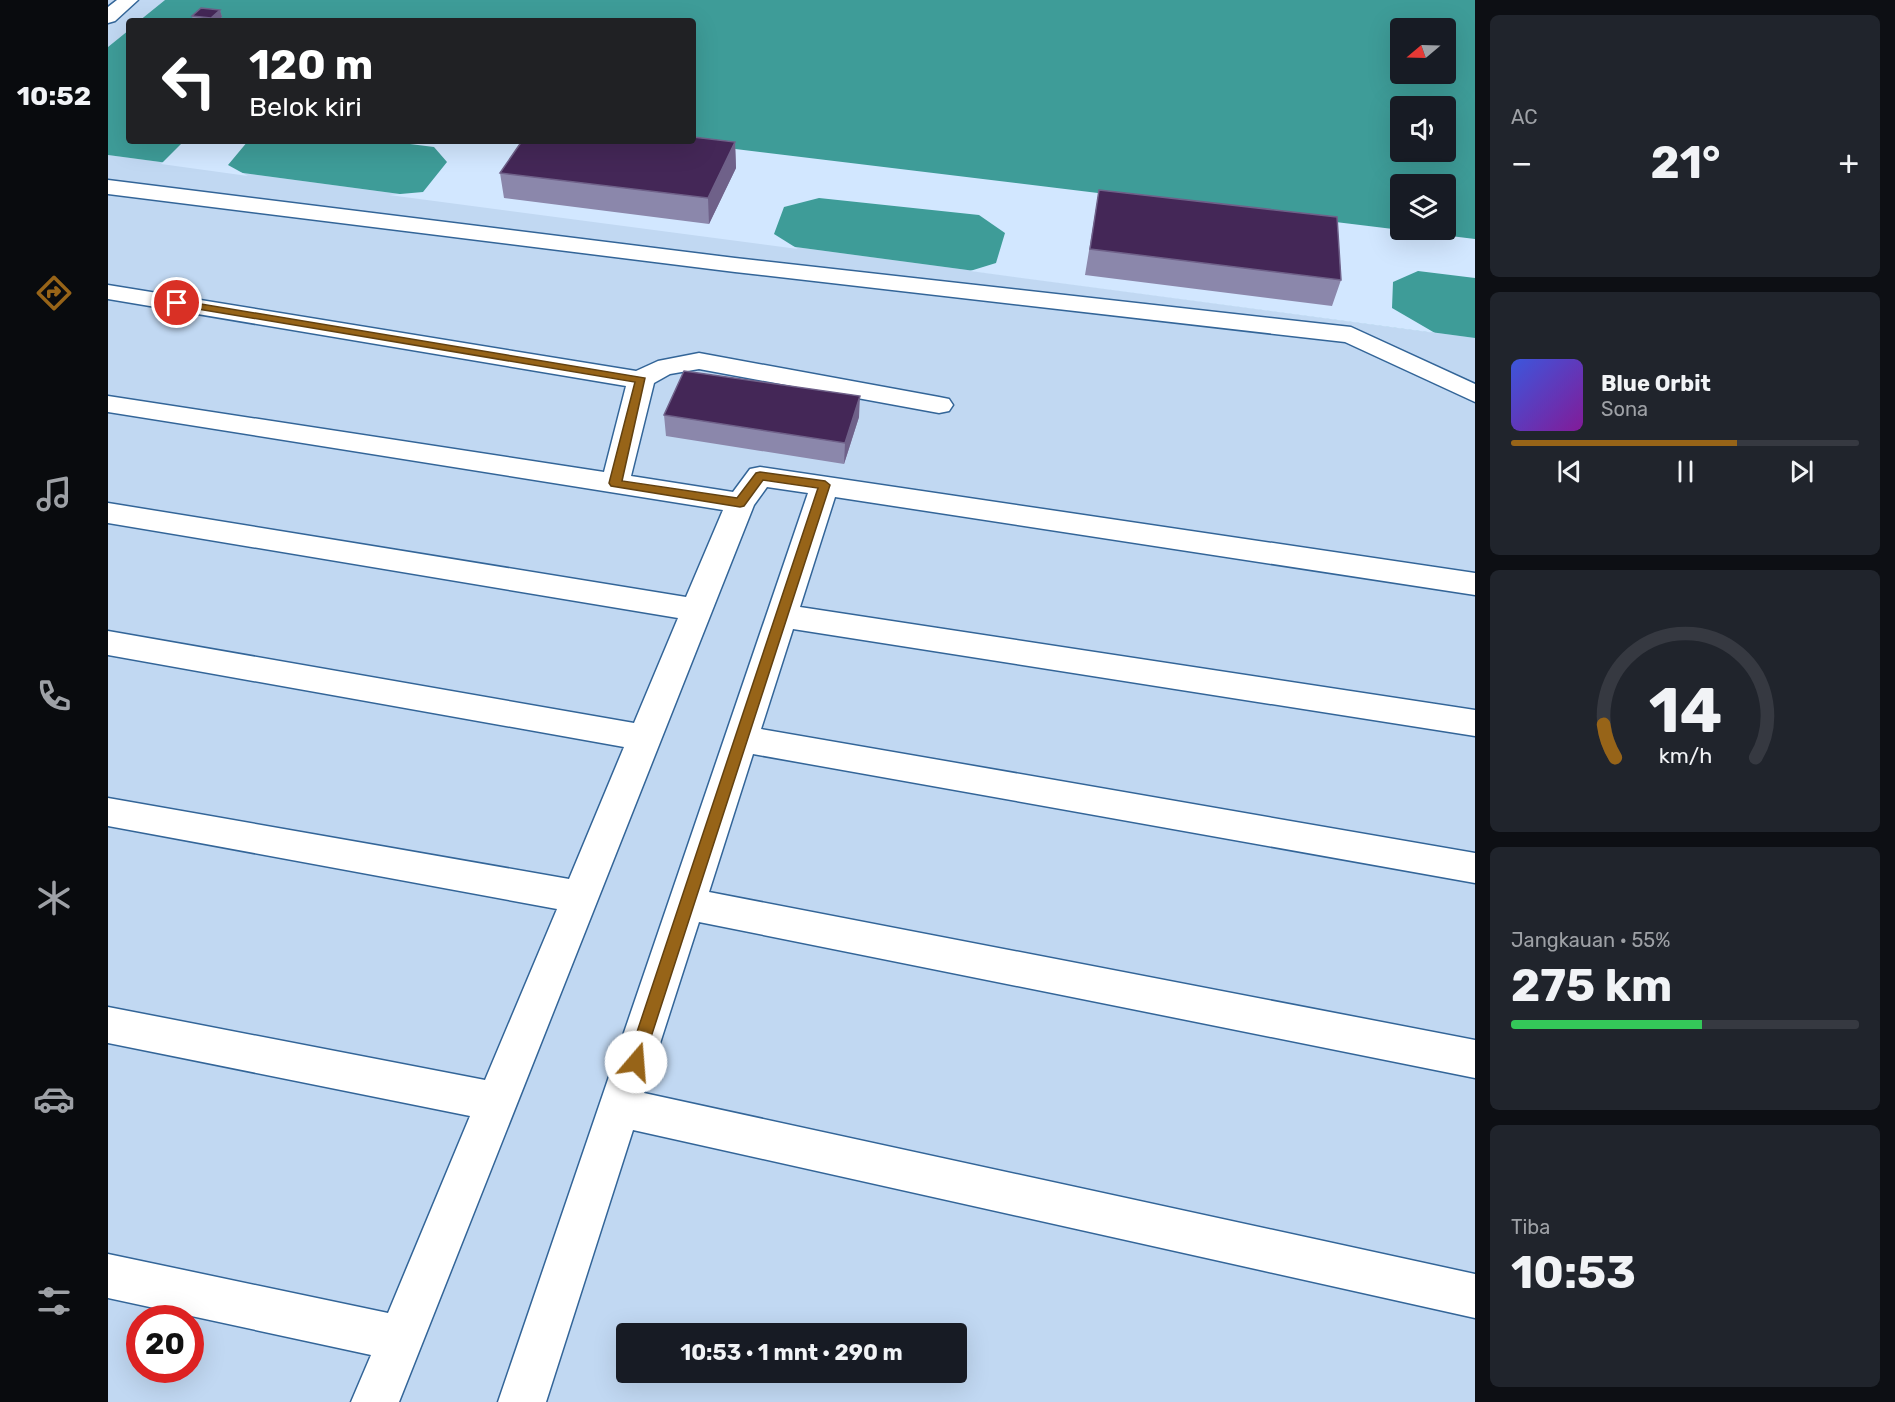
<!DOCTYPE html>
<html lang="id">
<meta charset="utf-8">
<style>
:root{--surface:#171b24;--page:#20242c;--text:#f1f3f6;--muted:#9ea1a6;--line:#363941;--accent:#976418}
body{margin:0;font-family:Rubik,sans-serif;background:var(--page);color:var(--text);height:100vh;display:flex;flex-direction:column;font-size:22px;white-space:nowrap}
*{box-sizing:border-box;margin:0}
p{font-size:20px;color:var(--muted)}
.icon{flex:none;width:33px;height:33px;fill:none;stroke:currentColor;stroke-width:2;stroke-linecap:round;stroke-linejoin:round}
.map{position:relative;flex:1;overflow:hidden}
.details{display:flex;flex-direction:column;gap:15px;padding:15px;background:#0d0f14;width:420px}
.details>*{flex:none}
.hud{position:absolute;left:18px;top:18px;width:570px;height:126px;border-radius:6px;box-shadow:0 6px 24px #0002;background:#202124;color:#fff;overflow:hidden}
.needle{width:39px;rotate:251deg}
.tools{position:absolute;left:1282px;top:18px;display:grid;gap:12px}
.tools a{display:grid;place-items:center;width:66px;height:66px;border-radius:6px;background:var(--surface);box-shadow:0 6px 24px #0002;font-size:30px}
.speed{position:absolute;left:18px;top:1305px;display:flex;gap:12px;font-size:30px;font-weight:700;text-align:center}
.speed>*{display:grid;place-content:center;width:78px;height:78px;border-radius:50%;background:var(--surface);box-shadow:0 6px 24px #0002;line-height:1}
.speed .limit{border:9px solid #d22;background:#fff;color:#111}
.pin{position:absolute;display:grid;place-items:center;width:51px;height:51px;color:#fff;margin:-26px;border:3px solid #fff;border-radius:50%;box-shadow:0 2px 6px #0007}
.me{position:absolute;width:66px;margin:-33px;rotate:18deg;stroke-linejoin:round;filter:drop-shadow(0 0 4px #0008)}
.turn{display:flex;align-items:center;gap:21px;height:126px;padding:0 24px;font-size:27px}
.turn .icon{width:78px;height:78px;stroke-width:2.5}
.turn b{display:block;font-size:42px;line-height:51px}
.big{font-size:45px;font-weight:700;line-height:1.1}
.details .card{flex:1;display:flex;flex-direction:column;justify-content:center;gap:9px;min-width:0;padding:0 21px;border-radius:9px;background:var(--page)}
.details .dial{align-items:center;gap:0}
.dial svg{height:156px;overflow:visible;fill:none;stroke:var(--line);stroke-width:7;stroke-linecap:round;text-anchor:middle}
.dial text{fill:var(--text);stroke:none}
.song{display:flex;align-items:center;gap:18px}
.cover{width:72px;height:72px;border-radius:9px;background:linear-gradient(135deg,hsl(230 70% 55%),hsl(290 70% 35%))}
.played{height:6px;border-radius:3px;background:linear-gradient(90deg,var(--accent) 65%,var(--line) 65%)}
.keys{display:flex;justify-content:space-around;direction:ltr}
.heat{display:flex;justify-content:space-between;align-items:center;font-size:33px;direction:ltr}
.charge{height:9px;border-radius:4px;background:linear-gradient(90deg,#34c759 55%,var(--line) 0)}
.trip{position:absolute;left:508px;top:1323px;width:351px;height:60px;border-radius:6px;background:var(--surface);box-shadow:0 6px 24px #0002;font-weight:700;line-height:60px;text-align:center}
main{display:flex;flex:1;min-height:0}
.tab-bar{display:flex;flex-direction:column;width:108px;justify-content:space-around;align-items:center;background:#090b0e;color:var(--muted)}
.tab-bar .icon{width:42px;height:42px}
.tab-bar .on{color:var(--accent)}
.tab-bar b{font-size:27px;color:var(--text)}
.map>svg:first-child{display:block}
.built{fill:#c1d8f2;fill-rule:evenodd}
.water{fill:#3e9c98;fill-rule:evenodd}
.pier{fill:#d2e7ff}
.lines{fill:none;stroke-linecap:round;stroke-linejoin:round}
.minor-casing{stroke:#336598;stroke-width:3}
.minor{fill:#fff;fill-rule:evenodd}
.wall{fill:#8b87ab}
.shaded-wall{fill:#6f6189}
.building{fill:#442757;stroke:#6f6189;stroke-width:1.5}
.route{fill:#976418;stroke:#624110;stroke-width:1.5}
</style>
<main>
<nav class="tab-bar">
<b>10:52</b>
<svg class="icon on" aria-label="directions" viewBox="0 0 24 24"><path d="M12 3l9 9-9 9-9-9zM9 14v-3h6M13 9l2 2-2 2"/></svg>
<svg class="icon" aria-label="music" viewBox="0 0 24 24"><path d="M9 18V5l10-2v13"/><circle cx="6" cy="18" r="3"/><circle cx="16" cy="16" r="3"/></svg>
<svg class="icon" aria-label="phone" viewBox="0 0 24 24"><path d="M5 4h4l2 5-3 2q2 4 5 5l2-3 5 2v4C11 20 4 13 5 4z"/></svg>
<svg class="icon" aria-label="climate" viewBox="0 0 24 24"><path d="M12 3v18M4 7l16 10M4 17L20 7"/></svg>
<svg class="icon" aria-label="car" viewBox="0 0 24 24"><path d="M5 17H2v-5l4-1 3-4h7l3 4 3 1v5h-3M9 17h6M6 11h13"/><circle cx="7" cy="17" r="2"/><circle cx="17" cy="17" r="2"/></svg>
<svg class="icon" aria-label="filters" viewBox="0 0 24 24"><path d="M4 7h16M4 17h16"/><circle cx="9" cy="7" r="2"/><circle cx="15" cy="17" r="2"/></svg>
</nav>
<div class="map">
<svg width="1367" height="1402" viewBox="0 0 1367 1402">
<rect width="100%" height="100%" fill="#d2e7ff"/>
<!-- built -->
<path class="built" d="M0,0h57l-26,21h-10v9l-21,17z
M0,155l1367,183v1064h-1367zM32,1318h50v52h-50zM519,1334h330v38h-330z"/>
<!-- water -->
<path class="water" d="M57,0h1310v338l-1367,-183v-108l21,-17v111h564v-120h-554zM1293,28h45v46h-45zM1293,106h45v46h-45zM1293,184h45v46h-45z"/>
<!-- pier -->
<path class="pier" d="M76,141h64l-20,24 20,11 -87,-12z
M278,141h284l805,98v39l-57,-7 -25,11 -1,26 43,25 -465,-62 26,-8 9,-30 -26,-18 -160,-17 -35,9 -10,27 24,15 -409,-54 34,-3 24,-30 -13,-15z"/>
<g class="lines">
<!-- minor casing -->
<g class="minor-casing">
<path id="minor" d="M9,0h21l-23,21 -7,2v-16z
M0,180l627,78 616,69 124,57v18l-130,-60 -610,-70 -627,-78z
M0,285l528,86 22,-10 41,-8 240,44 10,2 4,6 -4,6 -10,2 -240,-44 -29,5 -16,9 -23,93 102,16 17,-23 10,-2 715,106v22l-640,-98 -35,110 675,103v26l-682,-107 -32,100 714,124v30l-722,-129 -44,138 766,148v38l-776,-156 -55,171 831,181v44l-842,-188 -87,272h-48l310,-909 -41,-6 -13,18 -355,897h-48l20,-47 -263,-57v-44l280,59 82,-197 -362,-73v-36l377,73 72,-171 -449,-83v-28l461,81 55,-132 -516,-92v-24l526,92 44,-105 -570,-95v-20l578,94 37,-87 -615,-98v-16l496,76 22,-86 -518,-87z"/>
</g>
<!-- minor -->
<use href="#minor" class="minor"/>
</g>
<!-- wall -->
<path class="wall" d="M112,10l2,7 -5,4h-24l-1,-5z
M627,142l1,26 -27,56 -205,-26 -4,-25z
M991,190l242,90 -9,26 -247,-31z
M556,415l195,2 -15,47 -178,-28z"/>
<!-- shaded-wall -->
<path class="shaded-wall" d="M112,10l2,7 -5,4h-5l-1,-3z
M627,142l1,26 -27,56 -1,-26z
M752,396l-1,21 -15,47 1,-21z"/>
<!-- building -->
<path class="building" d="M93,8l19,2 -9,8 -19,-2z
M585,137l42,5 -27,56 -208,-25 22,-32h171z
M991,190l238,27 4,63 -251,-31z
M576,371l176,25 -15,47 -181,-28z"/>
<!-- route -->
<path class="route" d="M69,300l468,78 -23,103 115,17 19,-25 4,-1 65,9 5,4 -189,583 -5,2 -6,-2 -3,-6 191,-574 -55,-8 -19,26 -4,1 -129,-21 -2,-3 26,-101 -461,-77 -2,-2z"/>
</svg>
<div class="tools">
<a><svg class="needle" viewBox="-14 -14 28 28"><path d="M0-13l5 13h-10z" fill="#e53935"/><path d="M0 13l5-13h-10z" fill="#9ea1a6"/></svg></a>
<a><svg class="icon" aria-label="sound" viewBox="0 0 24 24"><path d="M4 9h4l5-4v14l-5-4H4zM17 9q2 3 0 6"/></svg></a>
<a><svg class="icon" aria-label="layers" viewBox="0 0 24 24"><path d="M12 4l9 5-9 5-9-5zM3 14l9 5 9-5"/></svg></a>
</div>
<div class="speed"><div class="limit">20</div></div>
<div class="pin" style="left:69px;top:303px;background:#d93025"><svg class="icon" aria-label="arrive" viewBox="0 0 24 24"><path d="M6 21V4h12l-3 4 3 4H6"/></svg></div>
<svg class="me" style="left:528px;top:1062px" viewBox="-20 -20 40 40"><circle r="19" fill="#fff"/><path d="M0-13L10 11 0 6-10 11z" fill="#976418"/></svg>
<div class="trip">10:53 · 1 mnt · 290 m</div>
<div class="hud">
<div class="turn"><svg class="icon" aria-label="left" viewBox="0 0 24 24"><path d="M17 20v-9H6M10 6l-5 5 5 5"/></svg><div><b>120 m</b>Belok kiri</div></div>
</div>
</div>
<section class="details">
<div class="card"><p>AC</p>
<div class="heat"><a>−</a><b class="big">21°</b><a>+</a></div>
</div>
<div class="card">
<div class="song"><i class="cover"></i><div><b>Blue Orbit</b><p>Sona</p></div></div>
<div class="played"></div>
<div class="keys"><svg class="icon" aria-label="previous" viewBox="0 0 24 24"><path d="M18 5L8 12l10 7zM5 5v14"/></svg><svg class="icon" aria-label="pause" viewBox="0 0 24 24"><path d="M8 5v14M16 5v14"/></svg><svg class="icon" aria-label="next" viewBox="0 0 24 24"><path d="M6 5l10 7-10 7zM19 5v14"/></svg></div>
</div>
<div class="card dial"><svg viewBox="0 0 100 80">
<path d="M14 69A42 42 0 1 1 86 69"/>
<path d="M14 69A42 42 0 0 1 8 52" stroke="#976418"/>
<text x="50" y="56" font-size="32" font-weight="700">14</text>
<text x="50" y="72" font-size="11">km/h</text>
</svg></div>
<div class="card"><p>Jangkauan · 55%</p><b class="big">275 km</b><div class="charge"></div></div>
<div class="card"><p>Tiba</p><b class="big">10:53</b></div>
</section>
</main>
